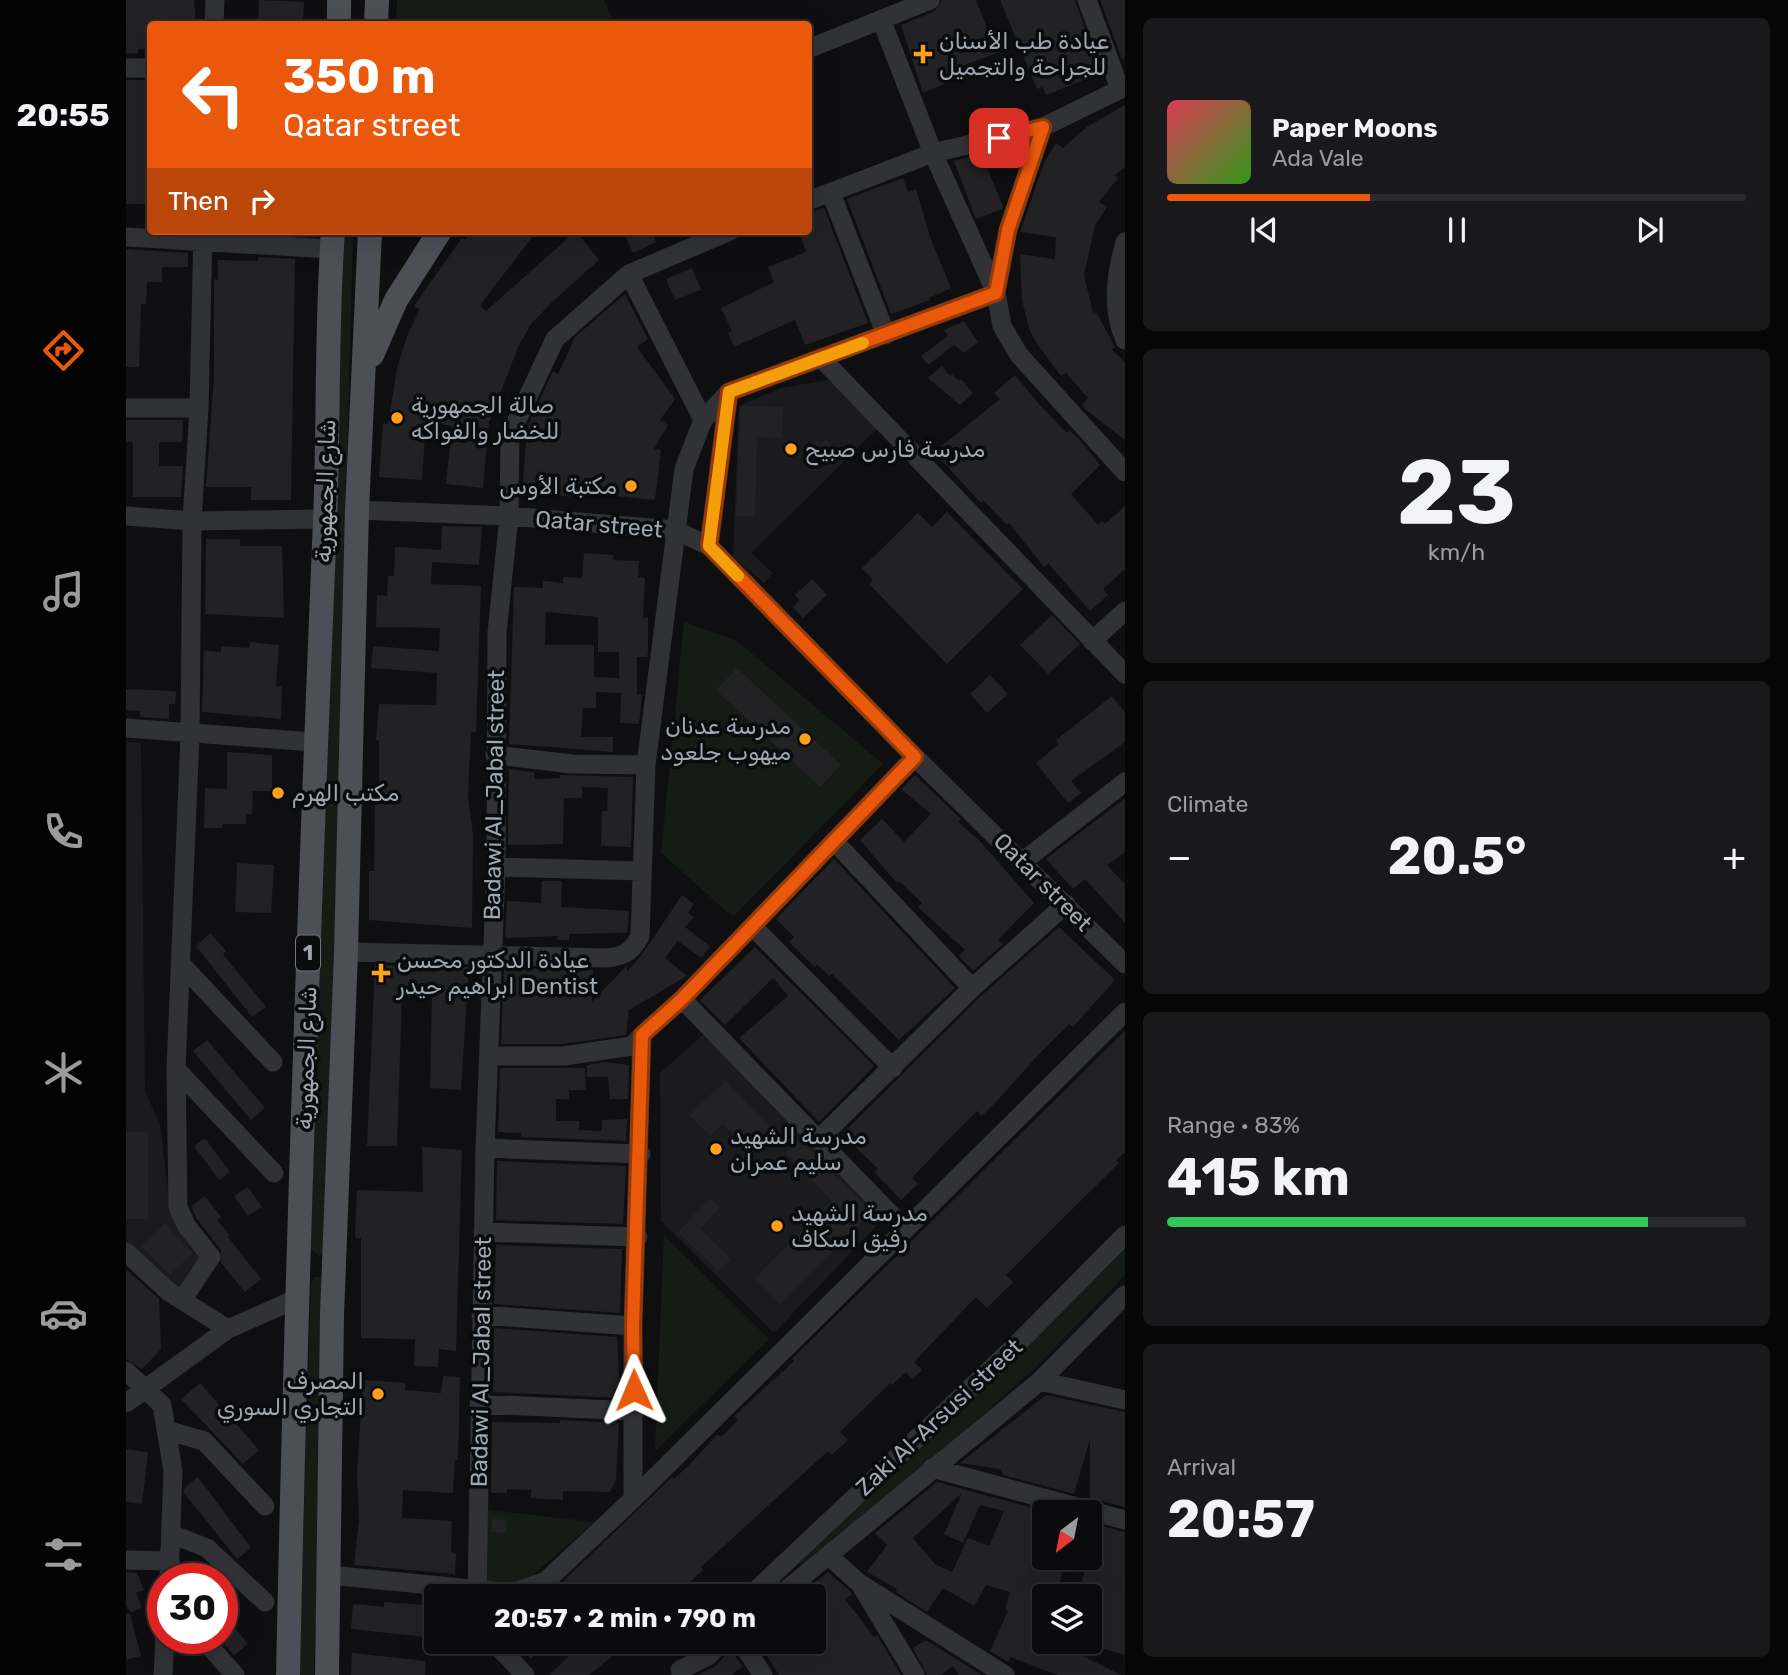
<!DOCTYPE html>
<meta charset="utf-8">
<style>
:root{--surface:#0b0b0d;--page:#19191b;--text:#f1f3f6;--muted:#9a9b9d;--line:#2b2b2e;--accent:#ea580c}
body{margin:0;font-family:Rubik,Vazirmatn,sans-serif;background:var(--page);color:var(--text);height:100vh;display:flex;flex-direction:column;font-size:26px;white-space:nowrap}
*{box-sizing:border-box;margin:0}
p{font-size:23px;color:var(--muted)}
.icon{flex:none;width:38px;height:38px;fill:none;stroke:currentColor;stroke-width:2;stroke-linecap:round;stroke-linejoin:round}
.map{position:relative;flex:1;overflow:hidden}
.panel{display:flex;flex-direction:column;gap:18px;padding:18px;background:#060607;width:663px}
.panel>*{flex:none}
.banner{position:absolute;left:21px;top:21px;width:665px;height:214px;border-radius:7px;box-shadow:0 7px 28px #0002,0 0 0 2px var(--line);background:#ea580c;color:#fff;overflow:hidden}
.needle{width:46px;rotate:212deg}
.controls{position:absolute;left:906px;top:1500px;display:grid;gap:14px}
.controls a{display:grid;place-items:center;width:70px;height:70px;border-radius:7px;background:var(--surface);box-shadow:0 7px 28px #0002,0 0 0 2px var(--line);font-size:35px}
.speed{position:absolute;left:21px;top:1563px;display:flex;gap:14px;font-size:35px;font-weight:700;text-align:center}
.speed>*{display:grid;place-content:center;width:91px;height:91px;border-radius:50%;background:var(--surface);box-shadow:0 7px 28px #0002,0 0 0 2px var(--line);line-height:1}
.speed .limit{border:10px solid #d22;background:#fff;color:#111}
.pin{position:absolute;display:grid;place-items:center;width:60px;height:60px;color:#fff;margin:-30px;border-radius:14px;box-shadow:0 4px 10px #0006}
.me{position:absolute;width:77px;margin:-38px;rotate:359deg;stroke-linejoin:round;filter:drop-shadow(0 0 5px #0008)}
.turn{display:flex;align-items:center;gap:24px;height:147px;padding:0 21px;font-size:32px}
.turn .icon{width:91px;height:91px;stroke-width:2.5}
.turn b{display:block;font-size:49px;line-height:60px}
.then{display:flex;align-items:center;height:66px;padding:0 21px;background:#0003;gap:14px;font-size:26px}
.big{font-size:52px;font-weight:700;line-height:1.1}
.panel .card{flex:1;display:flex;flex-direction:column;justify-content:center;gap:10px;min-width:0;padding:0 24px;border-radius:10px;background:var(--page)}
.panel .dial{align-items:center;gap:0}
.dial b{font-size:91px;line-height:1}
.song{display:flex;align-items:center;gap:21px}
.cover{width:84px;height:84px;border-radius:10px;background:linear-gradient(135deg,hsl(350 70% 55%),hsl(110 70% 35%))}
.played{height:7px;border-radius:4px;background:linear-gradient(90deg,var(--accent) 35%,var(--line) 35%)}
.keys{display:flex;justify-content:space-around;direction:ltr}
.heat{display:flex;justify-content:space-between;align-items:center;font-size:38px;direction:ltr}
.charge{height:10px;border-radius:5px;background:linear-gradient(90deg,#34c759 83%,var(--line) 0)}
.trip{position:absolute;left:298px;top:1584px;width:402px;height:70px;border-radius:7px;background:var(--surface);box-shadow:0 7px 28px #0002,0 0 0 2px var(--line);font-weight:700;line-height:70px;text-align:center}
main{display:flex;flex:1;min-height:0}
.tab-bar{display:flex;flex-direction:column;width:126px;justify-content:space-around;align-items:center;background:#040405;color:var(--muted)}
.tab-bar .icon{width:49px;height:49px}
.tab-bar .selected{color:var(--accent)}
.tab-bar b{font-size:32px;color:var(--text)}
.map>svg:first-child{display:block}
.built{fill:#1b1b1e}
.green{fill:#151c16}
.building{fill:#222225;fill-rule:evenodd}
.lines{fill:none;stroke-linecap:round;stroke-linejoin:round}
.minor{stroke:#303236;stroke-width:19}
.major{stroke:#4c4f56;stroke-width:24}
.route-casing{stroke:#983908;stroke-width:18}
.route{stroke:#ea580c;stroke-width:12}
.slow{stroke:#f59e0b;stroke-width:12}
.poi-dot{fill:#ffa019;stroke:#0a0b0c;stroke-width:2.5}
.labels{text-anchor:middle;stroke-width:7;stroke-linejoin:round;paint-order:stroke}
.shield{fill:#0a0b0c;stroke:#727881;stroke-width:2}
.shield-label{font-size:21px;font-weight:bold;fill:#9fa7b3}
.poi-label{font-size:23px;fill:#9fa7b3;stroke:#0a0b0c;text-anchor:start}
.street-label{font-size:23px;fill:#9fa7b3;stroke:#0a0b0c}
</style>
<main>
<nav class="tab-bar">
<b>20:55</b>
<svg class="icon selected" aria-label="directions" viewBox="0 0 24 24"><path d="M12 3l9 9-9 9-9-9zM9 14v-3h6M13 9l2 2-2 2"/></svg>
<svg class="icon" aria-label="music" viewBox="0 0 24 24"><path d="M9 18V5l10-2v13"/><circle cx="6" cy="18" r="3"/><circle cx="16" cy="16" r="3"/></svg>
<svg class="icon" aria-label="phone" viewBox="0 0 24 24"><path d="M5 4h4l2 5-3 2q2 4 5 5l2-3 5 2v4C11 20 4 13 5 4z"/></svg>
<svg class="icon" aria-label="climate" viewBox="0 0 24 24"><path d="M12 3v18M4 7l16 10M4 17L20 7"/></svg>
<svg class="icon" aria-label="car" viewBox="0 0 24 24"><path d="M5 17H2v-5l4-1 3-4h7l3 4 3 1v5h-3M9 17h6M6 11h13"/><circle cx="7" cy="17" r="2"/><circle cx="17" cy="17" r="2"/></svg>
<svg class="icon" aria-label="filters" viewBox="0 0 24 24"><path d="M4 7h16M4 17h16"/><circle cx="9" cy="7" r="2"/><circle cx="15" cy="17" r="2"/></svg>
</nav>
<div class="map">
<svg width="999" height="1675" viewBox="0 0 999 1675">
<rect width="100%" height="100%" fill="#0f0f11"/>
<!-- built -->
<path class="built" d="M708,379l46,47 -129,127 22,20 -9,10 -31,-26 6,-151 42,-18z
M0,742l15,1 4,349 15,32 10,83 30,51 -22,30 -52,-46z
M581,1031l176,188 -109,114 -113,-112 -1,-148z"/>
<!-- green -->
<path class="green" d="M271,0h207l10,24h-218z
M212,231h15l-26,1018 -8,7 -8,-7z
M558,622l53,19 146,123 -150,153 -72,-64z
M538,1235l105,104 -114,112z
M999,1244v31l-90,93 -227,202 -9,-7z
M188,1277h8l4,6 -12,392h-15l12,-392z
M362,1510l106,12 -71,62 -38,1z"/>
<!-- building -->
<path class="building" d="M0,0h68l2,24h-46v25h-12v5l-12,-1z
M133,0l45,2 -1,22h-45z
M816,0h34l21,53 -40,15 4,9 -38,16 -22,-68 34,-14z
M874,0h75l26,73 -55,22 -3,-8 -6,2z
M974,0h25v58l-3,1z
M0,80h24v58h-2l2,66h-24z
M999,105v62l-10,8 3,3 -19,24 8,5 -12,18 -11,50 9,38 3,-1 19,35 -3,3 13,12v78l-40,-31 -3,-3 6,-8 -22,-25 -5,3 -23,-31 -9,-16 -7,-29 -2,-46 35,5 1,-22 -36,-5 24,-69 12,-20 7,5 25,-22z
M855,154l22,52 -1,3 -26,10 -22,-58z
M777,178l5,14 8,-3 14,48 21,51 -22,10 1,2 -39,14 -44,-115z
M698,208l44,115 -63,22 -10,-25 -61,27 -6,-14 4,-2 -11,-23 53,-26 -6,-15 38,-15 -7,-21h9v-18z
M345,231h66l-57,74 6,6 90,-80 23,29 -47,42 -21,22 -13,23 -29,76 -6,65 -37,-4 6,-58 -26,-5 -4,59 -43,-3 4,-53h5l9,-56 10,-32 13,-27 -6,-3 48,-68 3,2z
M497,231h28l5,11 -23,11z
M0,249l62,4v14h-26v15h-15l-1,22h-5l-2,63h-13z
M132,257l37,2 -4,241h-40v-13h-45l8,-110v-98l4,1v-20l40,1z
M566,268l9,22 -26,10 -9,-21z
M499,294l23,45 -11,8 38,52 -15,21 8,5 -14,24 7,1 -6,50 -69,-7 -1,4 -63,-3 5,-66 26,-57 5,3 17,-37z
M838,321l14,21 -14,11 -10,-8 -26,20 -7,-9 27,-20 -4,-6z
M816,366l8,10 2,-2 7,7 2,-2 12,14 -13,12 -32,-27z
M889,375l24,29 28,29 2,-3 11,10 20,25 -29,29 27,31 4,-4 3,3 20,-18v63l-22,20 5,6 -18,16 -42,-48 -4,4 -35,-44 -2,2 -24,-25 -2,3 -47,-51 66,-53 -6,-6z
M614,406l43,1 -1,31 -25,-1 -2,80 -19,-1z
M0,420h57l-1,22h-23v24h24l-2,31h-48v-55h-7z
M700,439l11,11 -21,22 -11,-10 8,-9 -4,-4 8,-8 4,4z
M821,512l76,77 -76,75 -78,-80 4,-4 -11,-12 56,-55 14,14z
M316,526l40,1 -3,38 -47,-3 -1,22 50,2 -5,146h-5l-3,64 5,39 -1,93 -103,-8v-49h5l1,-68h4v-62l-3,-1 3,-36 57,1 1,-32 -66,-5 2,-22 66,5 1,-23 -64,-1 1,-32 10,1 1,-20h6l1,-29 46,3z
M80,539h34v7h42l2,72 -79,-4z
M458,553l30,2 -1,5 26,1 -1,16 7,1 -2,40h5v35l-1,4h-10v37l5,1 -3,29 -19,-1 1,-30 -25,-1v16h-13l-2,29h32v15l-104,-8 5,-157 29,1v-7l20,2v-6l19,1zM420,612l52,5v35h21v26l-25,-1v-32h-49z
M686,579l15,16 -24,23 -10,-11 6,-7 -4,-5z
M926,615l28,29 -32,30 -28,-29z
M124,642l29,3 -3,41h6l-1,33 -79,-7 2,-62 17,2v-6l28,2z
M611,668l104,97 -21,22 -104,-97z
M864,675l18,19 -21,19 -17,-19z
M0,689l50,2 -1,13h-6v15l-29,-2v-6l-14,-1z
M986,696l13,16v30l-54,39 10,12 -13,10 -32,-40 23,-19 -3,-4z
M101,752l45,3v36h-19l-1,23h-6v10h-24v4h-18l1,-40 22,1z
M383,769l25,3v7l26,-1v-3l73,2 -2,70 -30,-1 1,-35h5l1,-23 -26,-1v11h-18l-1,46 -55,1z
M789,775l46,44 -3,3 21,18 55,63 -36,37 5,4 -30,27 -14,-15 6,-6 -47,-43 4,-4 -23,-22 -2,2 -37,-43 22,-21 22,23 27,-28 -30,-25z
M999,798v54l-18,13 18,19v39l-40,-44 -12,10 -27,-30z
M708,859l121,129 -56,52 -67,-66 -3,2 -12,-12 -2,3 -26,-25 5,-5 -18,-18z
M111,863l37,2 -3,48 -36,-1z
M416,881h20l-1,26 68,4 -2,22 -58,1v6h-12l1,-4 -53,2 2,-37 34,2z
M556,895l12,9 -6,9 6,4 -9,10 25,19 -9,12 -23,-17 -13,17 22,18 -58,34 -3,25 -63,9h-62l3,-76 89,2 -1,32 33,-35 2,-1v6l16,-19z
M933,927l56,53 -42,47 -4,-3 -30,30 -43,48 -14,14 -5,-5 -30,30 -35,37 6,6 -17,16 -27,-28 4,-3 -36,-35 138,-137z
M84,933l16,18 -3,3 43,53 -14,10 -56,-71z
M629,947l119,119 -55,56 -80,-84 49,-42 -15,-18 -48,47 -25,-25z
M249,965l94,2 -8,123 -31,-2 2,-92 -30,-2 -5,152h-30z
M999,1031v121l-9,8 3,3 -113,112 7,7 -26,26 -11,-11 -62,65 8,8 -10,9 -6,-7 -14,13 -2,-2 -50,49 8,8 -16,15 -4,-4 -127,116 2,3 -28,26h-131l10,-6 118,-113 2,2 14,-13 30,-32 3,3 17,-17 -4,-4 60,-55 -2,-2z
M81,1040l58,68 -14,12 -58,-69z
M478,1062l25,3 -1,34h-18l-2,-22h-21v-12z
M374,1068h85l1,22h-17v9h-13v22h23v9l23,1v-11l25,-1 -1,22 -105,-4v-4l-23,-1z
M599,1081l57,56 -12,12 -12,-11 -9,10 -26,-24 -13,12 -21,-21z
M0,1132h22v87h-22z
M79,1138l25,34 -11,8 -25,-34z
M673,1138l73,74 -92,92 -26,-25 78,-78 -47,-48z
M296,1147l40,3 -6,201 -17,-2 -1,18 -24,-1 1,-27 -54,-1v-100h-6l2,-48 66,2z
M371,1161l129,5 -3,58 -127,-4z
M122,1187l14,20 -14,9 -14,-20z
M79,1196l16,21 -4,3 13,15 -2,2 33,42 -16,13 -24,-29v-13l-24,-31 -6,-13z
M584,1198l10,9 -20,22 31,30 -13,12 -40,-39z
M39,1223l28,30 -23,22 -29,-29z
M370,1245l126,4 -2,64 -126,-9z
M0,1269l33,30 2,50 -19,20 -16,-10z
M368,1328l123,9 3,61 -127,-6z
M317,1376l17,1 -2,83h-3l-2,33 -50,-3 -1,28 50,3 -1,31 5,1 -1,21 -101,-9 5,-46 -2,-46 6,-93 43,3 -1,7 36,3z
M74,1383l59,67 -16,14 -62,-65z
M920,1395l79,17v95l-35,-9v-59l-16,55 -71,-19 -3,-6 -40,-6z
M434,1420l59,3 -3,57 -6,12 -47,-1v9l-32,-2v-8l-24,-1v4h-16l1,-71 68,1z
M0,1449l22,3 -6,52 -16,-2z
M72,1477l53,71 -14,11 -53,-66 1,-6z
M811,1482l111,30h-3v46h21l-9,34 -9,-2 -3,6v46h10l66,33h-63l-48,-18 -2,5 -18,-11 18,-40 -3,-2 5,-17 -24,-7 -12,21 -31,-18 -16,24 -31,-20 1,-3 -30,-17 20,-27 -12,-12zM836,1493l-18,41 19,9 17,-38 24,6 -15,35 -21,-8 -16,34 -17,-8 -22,-26z
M366,1519l15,1 -1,13 -15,-1z
M964,1523l35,9v123l-35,-10v-49h-12l10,-38h2l5,-31z
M0,1572l11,1 7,17 -8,3 6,15 -11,4 -5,-6z
M702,1572l23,20 1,3 -7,4 29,38 3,-2 24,40h-122l-21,-33h19l3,4 13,-4 5,8 16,-8v-46h-16z
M258,1602l52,4 -2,32 -83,-9 2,-25 31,3z
M96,1612l26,32 -14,11 -12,-13z
M0,1614h4l11,42 -15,4z
M800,1640l56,35h-23l-6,-9 -12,9h-14l-14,-27z
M388,1642h35l-18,17z
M428,1642h65l5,5 -35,28h-40l19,-18z
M605,1650l12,17 -12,8h-34l17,-8z
M226,1653l74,8 -1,14h-74z"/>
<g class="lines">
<!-- minor -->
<path class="minor" d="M961,0l33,89
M755,19l52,134 63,140 6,33 17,29 106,117
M88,24l1,-24
M682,49l122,-49
M0,68h24
M705,193l55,142
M682,201l125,-48 110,-26
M0,237l205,12
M999,242c-9,32 -14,67 0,98
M503,274l74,146
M697,360l302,314
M0,408h73
M231,510l152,6 166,14 34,16 206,211 210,207
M0,516l66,5 133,-2
M583,546l20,-154
M966,641l33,-30
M0,728l188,14
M369,755l77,9 74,1
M709,842l137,146
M896,862l103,-80
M370,867l146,4
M626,926l141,142
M220,952l263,6c17,-3 23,-7 31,-22l6,-171 38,-296 19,-49 26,-28 267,-99 12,-63 35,-103 82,-40
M54,963l93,99
M556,999l222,229
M365,1056h73l68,-10 10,-11
M50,1069l98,104
M693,1139l153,-151 94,-84
M359,1148l156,6
M357,1232l155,5
M0,1252l43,40 59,37 68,-30
M56,1300l29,-43 -25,-32 -8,-18 -2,-138 14,-334 2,-214 7,-113 4,-177
M355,1315l152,11
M0,1371l36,34 11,66 -4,107
M914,1381l85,19
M0,1403l102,-74
M353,1404l156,7
M40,1430l38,11 61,65
M806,1468l193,52
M507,1499v-173l9,-291 40,-36 233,-242
M45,1534l36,14 58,54
M703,1556l30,27 146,92
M0,1560l44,1
M203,1575l184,18 33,-12 87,-82 492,-487
M736,1587l53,88
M351,1596l8,-448 11,-281 1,-234 12,-117 1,-81 45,-96 74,-65 101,-43
M624,1596l263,-248 112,-113
M653,1596l261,-215 85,-86
M76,1638l33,37
M368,1642l31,33
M615,1642l22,33
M554,1670l28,-14 13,-14
M37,1675l2,-37"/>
<!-- major -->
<path class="major" d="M213,24v-24
M250,24l1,-24
M246,355l24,-55 44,-69
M162,1675c8,-385 21,-769 37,-1154 4,-96 1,-194 8,-290
M201,1675l5,-360 14,-363 11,-442 13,-279"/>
</g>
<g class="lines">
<!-- route casing -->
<g class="route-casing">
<path id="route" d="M508,1390l-1,-64 9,-291 40,-36 233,-242 -206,-211 20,-154 267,-99 12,-63 35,-103 -44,11"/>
</g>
<!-- route -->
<use href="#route" class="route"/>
<!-- slow -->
<path class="slow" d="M612,576l-29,-30 20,-154 134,-49"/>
</g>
<!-- markers -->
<g class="poi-dot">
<path d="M793.5 43.5h7v7h7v7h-7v7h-7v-7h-7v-7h7z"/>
<circle cx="271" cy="418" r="7"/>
<circle cx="665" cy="449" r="7"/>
<circle cx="505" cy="486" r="7"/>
<circle cx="679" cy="739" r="7"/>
<circle cx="152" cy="793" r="7"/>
<path d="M251.5 962.5h7v7h7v7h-7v7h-7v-7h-7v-7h7z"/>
<circle cx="590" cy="1149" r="7"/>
<circle cx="651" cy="1226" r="7"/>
<circle cx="252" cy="1394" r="7"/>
</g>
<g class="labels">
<!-- shield labels -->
<rect class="shield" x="170" y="935.5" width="24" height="35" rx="5"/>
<g class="shield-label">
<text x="182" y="960">1</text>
</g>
<!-- poi labels -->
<g class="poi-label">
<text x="813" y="49">عيادة طب الأسنان<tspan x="813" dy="26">للجراحة والتجميل</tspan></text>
<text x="285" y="413">صالة الجمهورية<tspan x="285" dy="26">للخضار والفواكه</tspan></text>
<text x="679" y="457">مدرسة فارس صبيح</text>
<text x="491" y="494" text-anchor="end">مكتبة الأوس</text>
<text x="665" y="734" text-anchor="end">مدرسة عدنان<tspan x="665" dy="26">ميهوب جلعود</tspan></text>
<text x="166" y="801">مكتب الهرم</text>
<text x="271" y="968">عيادة الدكتور محسن<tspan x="271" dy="26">ابراهيم حيدر Dentist</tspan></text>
<text x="604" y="1144">مدرسة الشهيد<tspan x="604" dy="26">سليم عمران</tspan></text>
<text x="665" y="1221">مدرسة الشهيد<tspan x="665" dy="26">رفيق اسكاف</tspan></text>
<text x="238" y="1389" text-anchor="end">المصرف<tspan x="238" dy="26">التجاري السوري</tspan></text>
</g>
<!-- street labels -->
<g class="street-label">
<text transform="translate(199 491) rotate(-88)" y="8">شارع الجمهورية</text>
<text transform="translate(473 524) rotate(5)" y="8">Qatar street</text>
<text transform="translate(368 795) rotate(-89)" y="8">Badawi Al_Jabal street</text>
<text transform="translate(917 882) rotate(45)" y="8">Qatar street</text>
<text transform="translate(180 1058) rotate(-88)" y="8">شارع الجمهورية</text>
<text transform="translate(355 1362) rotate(-89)" y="8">Badawi Al_Jabal street</text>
<text transform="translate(813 1417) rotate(-43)" y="8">Zaki Al-Arsusi street</text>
</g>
</g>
</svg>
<div class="controls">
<a><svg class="needle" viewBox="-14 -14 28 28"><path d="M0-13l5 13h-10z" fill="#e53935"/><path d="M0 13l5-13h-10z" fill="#9a9b9d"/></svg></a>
<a><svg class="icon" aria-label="layers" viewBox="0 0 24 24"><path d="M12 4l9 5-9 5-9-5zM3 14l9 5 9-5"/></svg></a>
</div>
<div class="speed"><div class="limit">30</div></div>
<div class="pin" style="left:873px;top:138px;background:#d93025"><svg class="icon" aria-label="arrive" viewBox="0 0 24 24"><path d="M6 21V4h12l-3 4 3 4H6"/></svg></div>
<svg class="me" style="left:508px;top:1390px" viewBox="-20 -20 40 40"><path d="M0-17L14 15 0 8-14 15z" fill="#ea580c" stroke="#fff" stroke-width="4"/></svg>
<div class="trip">20:57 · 2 min · 790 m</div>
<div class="banner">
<div class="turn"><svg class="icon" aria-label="left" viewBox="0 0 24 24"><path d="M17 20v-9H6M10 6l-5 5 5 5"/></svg><div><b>350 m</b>Qatar street</div></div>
<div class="then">Then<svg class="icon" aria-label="right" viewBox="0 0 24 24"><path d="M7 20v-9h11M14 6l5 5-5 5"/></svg></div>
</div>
</div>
<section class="panel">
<div class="card">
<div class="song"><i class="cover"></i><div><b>Paper Moons</b><p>Ada Vale</p></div></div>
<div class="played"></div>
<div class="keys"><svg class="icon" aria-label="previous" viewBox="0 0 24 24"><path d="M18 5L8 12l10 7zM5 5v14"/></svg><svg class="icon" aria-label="pause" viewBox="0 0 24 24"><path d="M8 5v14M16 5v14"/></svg><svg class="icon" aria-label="next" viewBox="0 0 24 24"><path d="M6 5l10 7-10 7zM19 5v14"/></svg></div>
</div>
<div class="card dial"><b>23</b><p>km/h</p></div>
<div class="card"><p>Climate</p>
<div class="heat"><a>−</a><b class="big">20.5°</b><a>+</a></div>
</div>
<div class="card"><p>Range · 83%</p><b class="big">415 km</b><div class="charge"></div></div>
<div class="card"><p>Arrival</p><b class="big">20:57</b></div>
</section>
</main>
